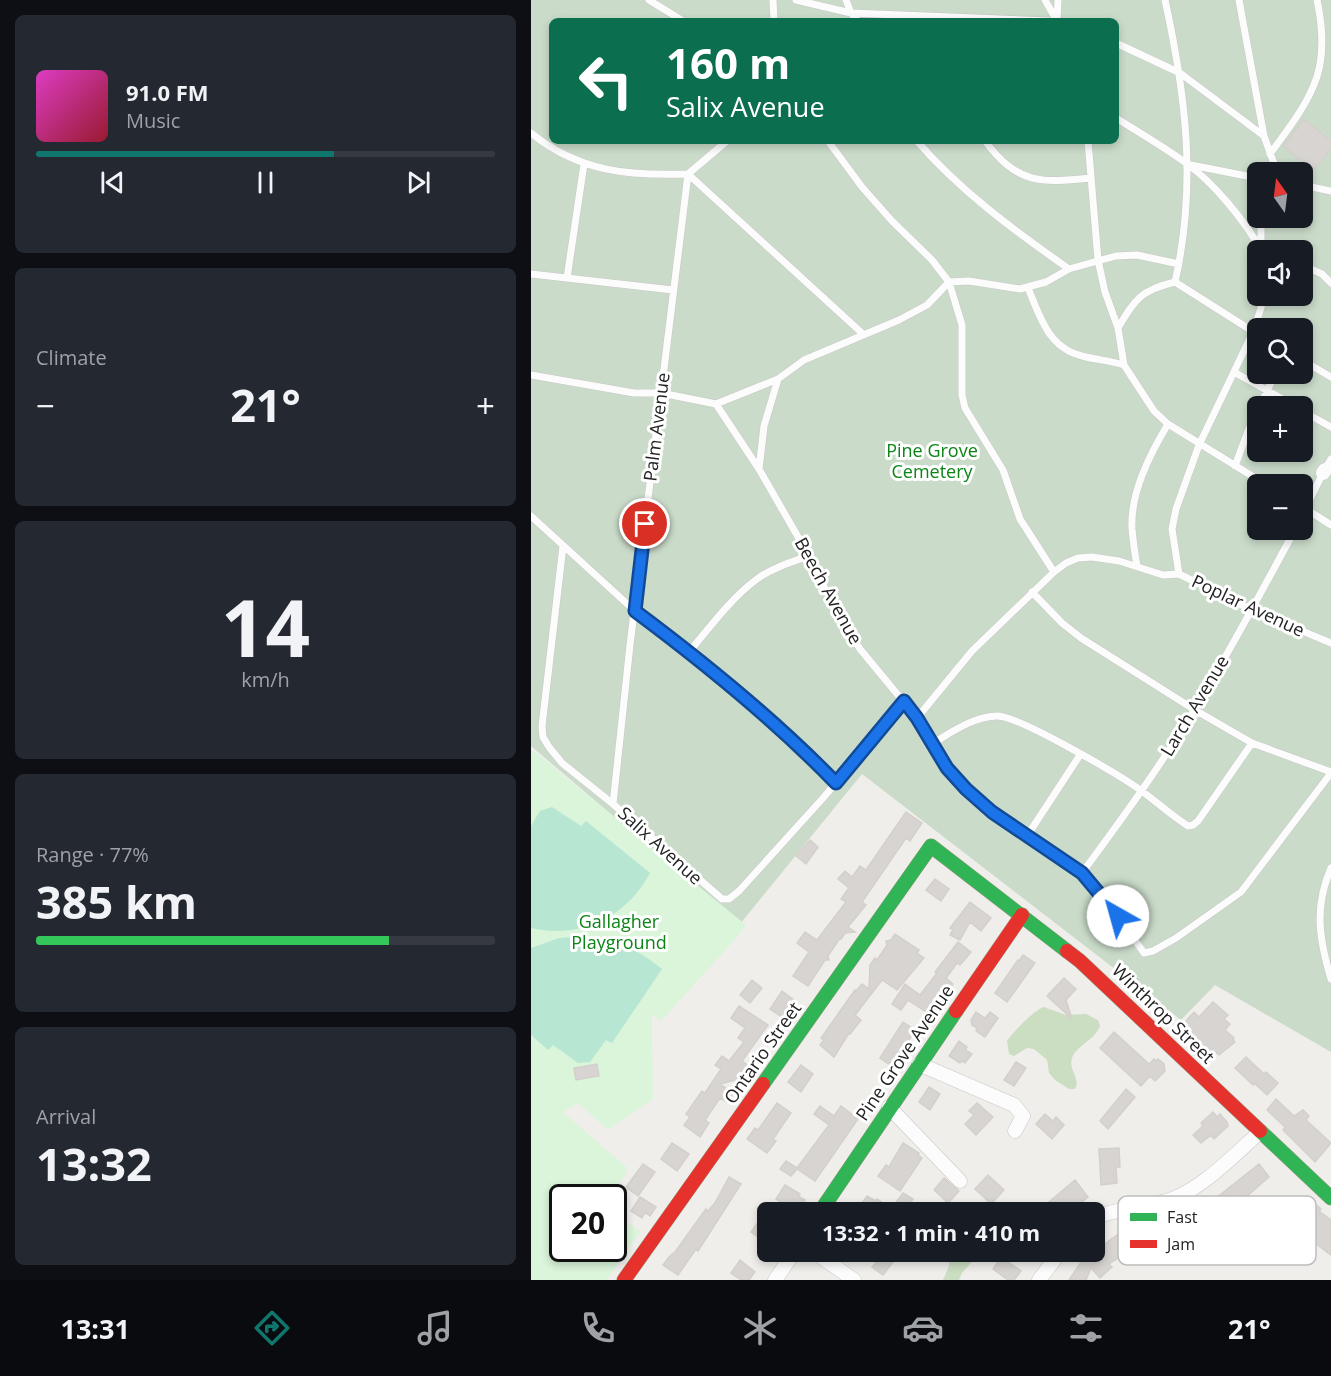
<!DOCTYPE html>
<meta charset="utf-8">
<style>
:root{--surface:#171b24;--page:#242831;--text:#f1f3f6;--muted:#9ea1a6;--line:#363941;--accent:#0f766e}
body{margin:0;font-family:"Open Sans",sans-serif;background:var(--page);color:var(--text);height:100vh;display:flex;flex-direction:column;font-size:22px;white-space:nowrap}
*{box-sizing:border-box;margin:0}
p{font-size:20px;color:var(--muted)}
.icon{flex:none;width:33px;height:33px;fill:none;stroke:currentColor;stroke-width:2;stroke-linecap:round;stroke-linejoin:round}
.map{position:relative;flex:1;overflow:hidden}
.panel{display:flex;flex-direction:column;gap:15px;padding:15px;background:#0d0f14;width:531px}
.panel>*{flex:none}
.guide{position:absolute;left:18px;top:18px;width:570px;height:126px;border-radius:9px;box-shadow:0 3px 9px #0003;background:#0b6e4f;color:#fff;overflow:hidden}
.needle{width:39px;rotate:346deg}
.tools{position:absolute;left:716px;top:162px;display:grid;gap:12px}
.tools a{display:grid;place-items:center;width:66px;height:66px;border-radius:9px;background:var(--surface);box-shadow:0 3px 9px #0003;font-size:30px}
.speed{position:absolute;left:18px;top:1184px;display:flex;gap:12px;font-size:30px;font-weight:700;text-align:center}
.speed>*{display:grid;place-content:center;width:78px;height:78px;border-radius:50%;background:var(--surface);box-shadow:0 3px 9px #0003;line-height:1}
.speed .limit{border:3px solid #111;border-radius:9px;background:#fff;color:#111}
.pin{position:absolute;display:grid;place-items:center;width:51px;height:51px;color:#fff;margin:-26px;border:3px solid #fff;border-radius:50%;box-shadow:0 2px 6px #0007}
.me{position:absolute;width:66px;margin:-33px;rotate:322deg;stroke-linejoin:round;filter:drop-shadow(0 0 4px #0008)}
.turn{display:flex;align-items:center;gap:21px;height:126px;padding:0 18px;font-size:27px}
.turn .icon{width:78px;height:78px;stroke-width:2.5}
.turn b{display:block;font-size:42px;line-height:51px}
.big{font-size:45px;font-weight:700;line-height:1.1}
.panel .tile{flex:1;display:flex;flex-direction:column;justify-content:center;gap:9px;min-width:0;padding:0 21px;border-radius:9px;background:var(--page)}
.panel .dial{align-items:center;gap:0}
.dial b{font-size:78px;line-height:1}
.song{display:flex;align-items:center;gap:18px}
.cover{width:72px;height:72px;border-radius:9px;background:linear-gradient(135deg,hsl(310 70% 55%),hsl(350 70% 35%))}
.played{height:6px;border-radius:3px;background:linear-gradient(90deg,var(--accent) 65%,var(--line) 65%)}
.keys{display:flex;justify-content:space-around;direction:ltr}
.heat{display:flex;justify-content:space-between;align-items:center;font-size:33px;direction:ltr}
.charge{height:9px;border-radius:4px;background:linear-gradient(90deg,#34c759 77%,var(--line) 0)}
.trip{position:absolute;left:226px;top:1202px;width:348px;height:60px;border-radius:9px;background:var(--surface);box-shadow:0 3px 9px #0003;font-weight:700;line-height:60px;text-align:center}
.tabs{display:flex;height:96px;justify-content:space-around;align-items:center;background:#090b0e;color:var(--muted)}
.tabs .icon{width:42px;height:42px}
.tabs .current{color:var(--accent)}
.tabs b{font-size:27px;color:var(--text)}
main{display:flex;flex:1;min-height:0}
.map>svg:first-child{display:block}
.forest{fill:#cbdec1}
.cemetery{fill:#cadbca;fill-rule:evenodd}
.park{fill:#daf5da}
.pitch{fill:#b7e6d2}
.building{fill:#d7d4d2;stroke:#d3d0cc;stroke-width:1.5}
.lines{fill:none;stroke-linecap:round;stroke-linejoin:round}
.lane-casing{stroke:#c9c8c7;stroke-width:8}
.street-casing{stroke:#c9c8c7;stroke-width:15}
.fast-casing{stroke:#999a82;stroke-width:15}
.jam-casing{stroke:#999a82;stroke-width:15}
.lane{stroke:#fdfcfc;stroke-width:7}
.street{stroke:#fdfcfc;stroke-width:14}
.fast{stroke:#30b455;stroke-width:14}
.jam{stroke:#e5322d;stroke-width:14}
.route-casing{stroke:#114b97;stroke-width:15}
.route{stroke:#1a73e8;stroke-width:10}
.labels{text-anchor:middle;stroke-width:6;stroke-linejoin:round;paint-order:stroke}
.street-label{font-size:18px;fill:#222;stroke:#fff}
.park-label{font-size:18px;fill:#0c8416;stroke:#fff}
.key{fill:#fff;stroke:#bdbdbd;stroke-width:1.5}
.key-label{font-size:16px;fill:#222}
</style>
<main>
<section class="panel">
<div class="tile">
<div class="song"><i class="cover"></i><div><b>91.0 FM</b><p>Music</p></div></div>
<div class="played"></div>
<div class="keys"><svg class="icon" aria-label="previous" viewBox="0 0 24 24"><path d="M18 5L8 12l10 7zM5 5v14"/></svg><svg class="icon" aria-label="pause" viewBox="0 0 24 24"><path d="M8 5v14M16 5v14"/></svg><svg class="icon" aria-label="next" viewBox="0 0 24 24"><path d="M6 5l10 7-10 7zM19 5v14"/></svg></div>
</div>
<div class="tile"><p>Climate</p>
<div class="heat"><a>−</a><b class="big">21°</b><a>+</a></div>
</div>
<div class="tile dial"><b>14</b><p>km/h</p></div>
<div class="tile"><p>Range · 77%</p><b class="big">385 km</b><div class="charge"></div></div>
<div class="tile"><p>Arrival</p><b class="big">13:32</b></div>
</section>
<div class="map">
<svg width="800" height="1280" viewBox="0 0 800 1280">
<rect width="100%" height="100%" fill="#f0eeeb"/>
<!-- forest -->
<path class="forest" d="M513,1007l22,8 20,-1 12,6 2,6c-6,15 -23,19 -28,32 -4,11 9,21 3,31h-6l-14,-9 -6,-7 -2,-13 -13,-11 -7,-1 -13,8 -5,-2 -2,-13c7,-10 27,-31 37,-34z
M399,1251h51l-19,22 -3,7h-16l6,-14v-6z"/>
<!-- cemetery -->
<path class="cemetery" d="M0,0h800v1052l-116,-67 -34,35 -319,-246 -122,150 -209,-178zM21,21h564v120h-564zM726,172h45v46h-45zM726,250h45v46h-45zM726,328h45v46h-45zM726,406h45v46h-45zM726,484h45v46h-45z"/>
<!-- park -->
<path class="park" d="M0,749l215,176 -9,12 -76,84 -9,-7 1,85 -45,31 -30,-27 -15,9 64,56 -2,7 -16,22h-46v51h50l1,-36 26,20 -34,48h-75z"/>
<!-- pitch -->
<path class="pitch" d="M21,807l29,19 5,-5 64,52c-24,45 -70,66 -119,55v-102l9,-15z
M56,936c29,4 52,14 75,33l-50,74 -6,-3 -16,22 -12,1 -25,-18 -5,5 -17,-15v-87l28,-10z"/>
<!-- building -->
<path class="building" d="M773,119l27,22v8l-18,22 -30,-25z
M375,812l16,11 -12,18 -4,-3 -44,64 4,3 -18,22 7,5 -10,1 -4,6 -1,-1 -12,18 1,4h-4l-17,26 -15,-10 16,-24 -12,-9 8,-11 12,8 29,-38 -5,-3 8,-11 -11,-9 7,-8 7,6 8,-11 6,4z
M279,840l8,7 -12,17 -10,-8z
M404,879l14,10 -8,12 -15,-11z
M439,902l21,16 -10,13 -11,-9 -10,18 -10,-5 3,-5 -3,-2z
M364,934l24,16 -2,3 7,5 -27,32 -15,-10 -27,35 6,5 -11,14 -1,-1 -15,24 -14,-12 4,-5 -3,-2 34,-48 1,1 6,-7 7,5 1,-24 5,-7 2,2 10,-15 -1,-4 5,-1z
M427,942l13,10 -11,13 -3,-2 -11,15 7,6 -3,4 2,7 -1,2 -5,-4 -15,22 -23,-15 -7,10 -9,-6 13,-20 15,11 17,-22 -2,-1z
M492,955l12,8 -28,39 -12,-9 23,-33 1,1z
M533,978l12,11 -10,11 6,19 -25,-23z
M221,980l10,8 -12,15 -10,-8z
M251,991l12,9 -12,17 -12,-8z
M682,1002l15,13 -4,4 6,5 -5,6 9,8 -1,2 2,2 -16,13 -2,-3 -4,5 -5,1 -2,-2h-8l-1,-1 6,-6 -16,-14 -3,3 -7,-7 17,-19 5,5z
M208,1006l29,19 -26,36 7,5 -10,13 -19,5 13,9 -6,9 -7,-4 -15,22 4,3 -9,14 -16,-12 6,-8 -4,-3 16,-23 3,2 16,-24 -6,-4 7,-9 7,5 15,-19 -6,-4 7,-10 -14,-10z
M445,1012l9,6 5,-6 8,6 -13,19 -9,-6 1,-3 -5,-3 -1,-5z
M372,1022l12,8 -22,37 -13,-9z
M583,1032l35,32 5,-5 2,2 2,-2 6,5 1,7 -10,10 -5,-5 -9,10 -41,-38z
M428,1041l8,6 -2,3 7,4 -7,9 -3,-2 -2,2 -11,-7z
M715,1057l18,17 2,-2 12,11 -11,12 -13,-12 -1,2 -18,-17z
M485,1062l10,6 -12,18 -10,-6z
M66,1064l2,12 -23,4 -2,-12z
M270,1065l12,9 -12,18 -13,-10z
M398,1087l11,7 -10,16 -11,-8z
M595,1089l9,8 -27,32 -8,-8z
M745,1099l18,17 9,-6 6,6 -3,4 25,23 -16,19 -32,-32 2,-3 -18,-17z
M246,1103l14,10 -18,26 3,2 -9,12 -20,-14 8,-11 3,2z
M446,1103l16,14 -17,18 -11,-11 9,-9 -5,-4z
M289,1106l14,10 7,-10 17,13 -43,62 -18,-12 -6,7 -11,-7 6,-8 11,7 32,-43 -15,-11z
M682,1112l4,5 3,-3 7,8 1,4 -14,13 -3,-4 -10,8 -8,-8 10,-9 -2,-3z
M514,1114l8,7 3,-4 8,8 -12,14 -16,-15z
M141,1143l17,11 -12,17 -16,-12z
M372,1143l16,10 -1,2 4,3 -22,33 -22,-15 8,-11 3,2z
M588,1148l1,19h-4l1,16 -16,2 -2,-36z
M112,1164l12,8 -17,24 -12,-9z
M728,1164l10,13 -30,26 -18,-9z
M457,1175l16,15 -11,12h-4l-14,-13z
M198,1177l12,7 -43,67 -2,-2 -18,26 -15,-10 6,-8 6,-5 31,-43 2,2 7,-8z
M413,1178l15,13 -11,12 -14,-13z
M544,1180l13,17 -19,15h-32z
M254,1185l15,9 -2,2 7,4 -8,12 -21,-13z
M372,1193l10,6 -9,13h-5l-7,-4z
M689,1195l14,22 -13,8 9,17 -9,5 -11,-19 -12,7 -2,-2 -22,11 5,10 -10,4 -10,-20 15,-6 -4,-9 2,-6 3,1 6,-3 3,2z
M336,1196l9,5 1,-2 20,13h-29l-8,-6z
M109,1197l16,10 -6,9 -5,-4 -3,6 -11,-7z
M782,1202l8,7 -2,2 12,9v35l-35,-26 -9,8 -9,-7 3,-3 -25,-20 2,-3 27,13 12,-14 9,8z
M230,1218l7,5v21l-17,-12z
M590,1232l12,16 -24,16 3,3 -12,11 -9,-10 -5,12h-17l15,-22 -7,-7h18z
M328,1251h27l10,7 -13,17 -11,-8 4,-4z
M470,1257l20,14 -7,9h-6l-15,-11z
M209,1260l15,12 -6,8h-8l-10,-7z"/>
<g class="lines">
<!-- lane casing -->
<g class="lane-casing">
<path id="lane" d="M118,0l34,21
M242,0l1,21
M265,0l55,13 198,8
M315,0l5,13 7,8
M514,0l12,21
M634,0c21,96 32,185 10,282
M708,0l25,136 13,36
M526,21l1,-21
M585,43l64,30 84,63
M585,118c24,15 48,29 70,45 28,20 59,58 75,87
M0,133c48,39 98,43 157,41
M297,141l34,46 30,34 40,39 17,22 13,43v70l3,13 38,62 17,49 34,53
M386,141c43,50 98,90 152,128
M454,141c33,44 56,42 106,37
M557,141l10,119 7,32 13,36 6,37 30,46 14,13 97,60
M739,154c15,-21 33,-43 43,-67 12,-26 10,-59 4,-87
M660,165l66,13
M157,174l175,160
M771,185l29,6
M730,218v30
M771,265l20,9 9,9
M0,274l142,16
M36,278l17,-114
M418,282l-22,23 -28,15 -95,40 -26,19 -62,25 43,65 50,87 31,63 20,30 57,69 30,50 19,21 26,23 90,61 26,29 36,51 9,-2 23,-13 65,-46 90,-119
M418,282l20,-1 51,8 26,-7 23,-13 47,-13 21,-1 42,9
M644,282l82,52
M497,288c13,31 21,62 58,69 13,3 25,4 38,8
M587,328c17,-29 23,-38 57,-46
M771,360l29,17
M703,372l61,34
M0,375l103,18h27l55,11
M729,406l15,-32
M771,411l29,16
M704,466l13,-35 9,-19
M228,469l5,-43 14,-47
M794,470l6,-11
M772,507l28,18
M771,515l21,-42
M0,516l104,95 89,69 67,59 45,44
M32,546l-21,180 1,11 6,10 13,16 51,41 109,95h7l10,-8 85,-94 80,-96
M606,566c-2,-12 -4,-25 -5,-37 -2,-36 18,-75 36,-105
M648,574l-7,-45 4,-20 23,-64 54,-113 8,-24 2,-12
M501,592l30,31 19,15 114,72 57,33 79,29
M158,652c21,-25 42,-54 68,-73 15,-11 34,-17 52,-23
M386,718l55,-67 82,-79 12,-9 12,-5 14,-1 27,4 44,14 16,-1 73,36 79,33
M402,743c19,-11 40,-26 63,-27 20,-2 127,61 147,76 15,11 29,24 45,34l5,-1 5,-4 54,-78
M82,804l17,-159 58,-471 39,-33
M496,836l53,-81
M800,868c-17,39 -12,71 0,111
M551,873c39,-53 78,-106 112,-163 36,-58 68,-120 101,-180"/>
</g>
<!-- street casing -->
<g class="street-casing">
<path id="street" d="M792,473l2,-3
M388,1064l95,41 9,11 -8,15
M358,1107l71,74
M564,1218c24,-11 52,-10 77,-19 31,-11 63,-45 88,-67
M282,1251l41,29
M244,1280l20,-29
M508,1280l22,-29"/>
</g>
<!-- fast casing -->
<g class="fast-casing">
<path id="fast" d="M232,1084l168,-238 136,105
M729,1131l71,67
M289,1212l136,-201"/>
</g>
<!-- jam casing -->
<g class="jam-casing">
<path id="jam" d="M536,951l13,10 180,170
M425,1011l66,-96
M93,1280l139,-196"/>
</g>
<!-- lane -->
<use href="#lane" class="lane"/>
<!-- street -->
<use href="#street" class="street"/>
<!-- fast -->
<use href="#fast" class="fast"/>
<!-- jam -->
<use href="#jam" class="jam"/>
</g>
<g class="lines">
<!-- route casing -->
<g class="route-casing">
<path id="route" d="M114,524l-10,87c71,53 140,109 201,172l68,-82 13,17 30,50 19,21 26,23 90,61 36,43"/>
</g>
<!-- route -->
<use href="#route" class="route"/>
</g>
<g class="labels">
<!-- street labels -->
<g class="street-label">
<text transform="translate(126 427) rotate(-83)" y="6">Palm Avenue</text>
<text transform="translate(297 591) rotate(61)" y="6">Beech Avenue</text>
<text transform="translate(717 606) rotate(25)" y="6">Poplar Avenue</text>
<text transform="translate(664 706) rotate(-59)" y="6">Larch Avenue</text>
<text transform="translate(129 846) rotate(42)" y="6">Salix Avenue</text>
<text transform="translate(632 1014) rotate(44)" y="6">Winthrop Street</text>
<text transform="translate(232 1053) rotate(-55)" y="6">Ontario Street</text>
<text transform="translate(374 1053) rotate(-56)" y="6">Pine Grove Avenue</text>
</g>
<!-- park labels -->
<g class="park-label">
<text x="401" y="457">Pine Grove<tspan x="401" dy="21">Cemetery</tspan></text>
<text x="88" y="928">Gallagher<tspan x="88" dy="21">Playground</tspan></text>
</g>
</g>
<!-- legend -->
<rect x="587" y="1196" width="198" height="69" rx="9" class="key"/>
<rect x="599" y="1213" width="27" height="8" fill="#30b455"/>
<rect x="599" y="1240" width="27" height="8" fill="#e5322d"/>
<g class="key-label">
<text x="636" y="1223">Fast</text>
<text x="636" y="1250">Jam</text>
</g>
</svg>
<div class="tools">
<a><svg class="needle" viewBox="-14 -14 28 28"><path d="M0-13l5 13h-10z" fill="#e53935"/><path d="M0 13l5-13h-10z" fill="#9ea1a6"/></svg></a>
<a><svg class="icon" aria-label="sound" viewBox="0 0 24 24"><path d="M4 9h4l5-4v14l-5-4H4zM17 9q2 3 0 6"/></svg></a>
<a><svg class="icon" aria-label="search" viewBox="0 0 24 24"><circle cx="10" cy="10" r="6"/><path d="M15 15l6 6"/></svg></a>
<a>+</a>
<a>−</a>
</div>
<div class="speed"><div class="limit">20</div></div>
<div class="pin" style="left:114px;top:524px;background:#d93025"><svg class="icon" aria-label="arrive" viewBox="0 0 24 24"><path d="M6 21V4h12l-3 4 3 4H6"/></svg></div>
<svg class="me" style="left:587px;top:916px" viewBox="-20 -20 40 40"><circle r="19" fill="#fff"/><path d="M0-13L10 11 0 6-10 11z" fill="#1a73e8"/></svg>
<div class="trip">13:32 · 1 min · 410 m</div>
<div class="guide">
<div class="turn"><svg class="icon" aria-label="left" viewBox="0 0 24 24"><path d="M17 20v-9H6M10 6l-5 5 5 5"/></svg><div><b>160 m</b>Salix Avenue</div></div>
</div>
</div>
</main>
<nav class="tabs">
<b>13:31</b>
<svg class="icon current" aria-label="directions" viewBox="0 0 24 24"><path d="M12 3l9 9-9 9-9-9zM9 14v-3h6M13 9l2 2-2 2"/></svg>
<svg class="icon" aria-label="music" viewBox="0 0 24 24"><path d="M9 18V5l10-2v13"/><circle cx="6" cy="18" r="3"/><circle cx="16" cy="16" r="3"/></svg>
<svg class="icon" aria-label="phone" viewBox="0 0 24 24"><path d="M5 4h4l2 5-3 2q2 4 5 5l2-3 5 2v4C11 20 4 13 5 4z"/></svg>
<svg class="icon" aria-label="climate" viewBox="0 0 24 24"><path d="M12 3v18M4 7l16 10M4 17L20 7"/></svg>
<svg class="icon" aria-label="car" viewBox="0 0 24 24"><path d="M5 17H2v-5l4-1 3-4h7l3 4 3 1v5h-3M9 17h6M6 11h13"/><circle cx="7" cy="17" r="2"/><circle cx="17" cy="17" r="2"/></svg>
<svg class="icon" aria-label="filters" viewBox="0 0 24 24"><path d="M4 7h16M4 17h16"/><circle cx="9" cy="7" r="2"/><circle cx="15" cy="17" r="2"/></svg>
<b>21°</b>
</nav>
